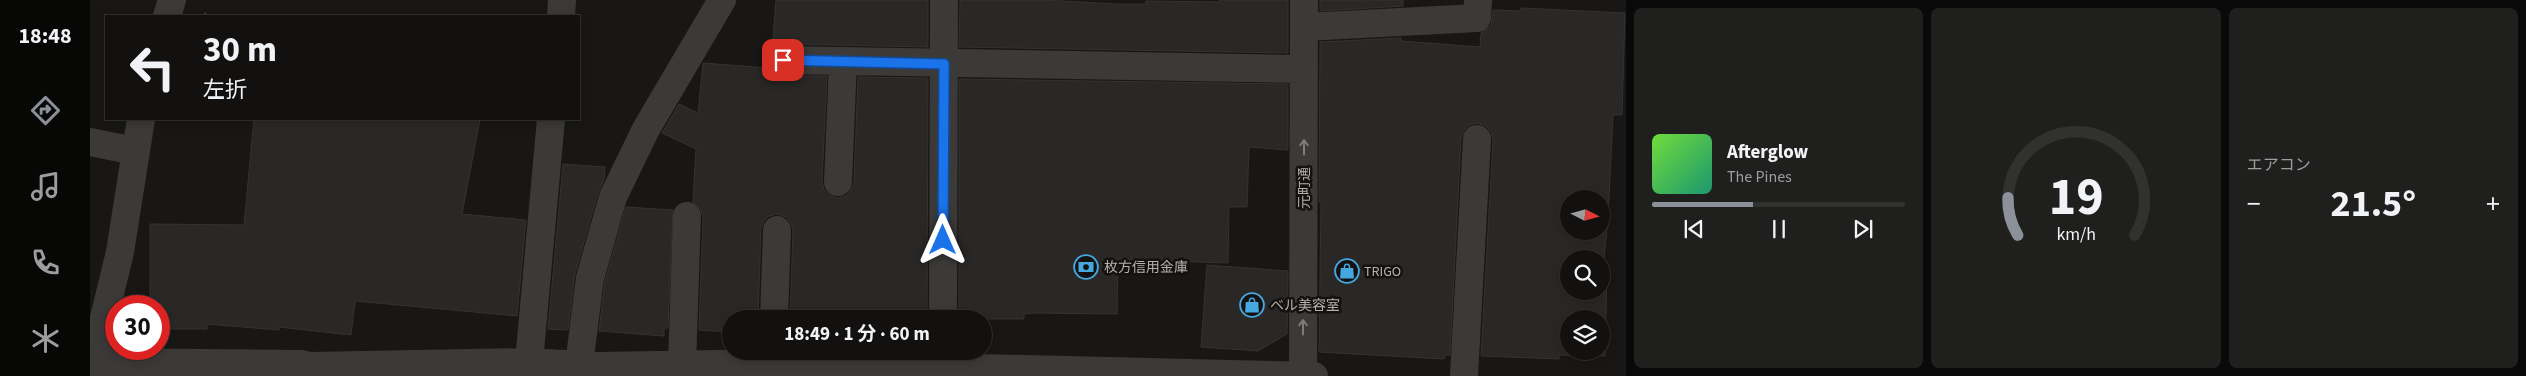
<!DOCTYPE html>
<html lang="ja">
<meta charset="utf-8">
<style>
:root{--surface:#121110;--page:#1f1f1e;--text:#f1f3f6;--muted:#9c9d9f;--line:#313130;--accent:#8c9099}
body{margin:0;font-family:"Source Sans 3","Noto Sans JP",sans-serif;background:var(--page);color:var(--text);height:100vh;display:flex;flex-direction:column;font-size:19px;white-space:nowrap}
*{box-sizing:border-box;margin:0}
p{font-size:16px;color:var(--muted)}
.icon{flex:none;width:28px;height:28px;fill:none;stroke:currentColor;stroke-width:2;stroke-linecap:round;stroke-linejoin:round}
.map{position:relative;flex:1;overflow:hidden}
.panel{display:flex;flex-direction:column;gap:8px;padding:8px;background:#0a0909;width:900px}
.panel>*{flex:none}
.hud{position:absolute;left:15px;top:15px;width:475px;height:105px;border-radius:0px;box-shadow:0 2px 12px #0003,0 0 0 1px var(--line);background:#121110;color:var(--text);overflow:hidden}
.needle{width:32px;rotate:96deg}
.buttons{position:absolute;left:1470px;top:190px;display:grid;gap:10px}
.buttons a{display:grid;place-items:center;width:50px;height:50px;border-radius:50%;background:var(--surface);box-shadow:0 2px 12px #0003,0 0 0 1px var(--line);font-size:25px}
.speed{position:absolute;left:15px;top:295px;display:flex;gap:10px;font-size:25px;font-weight:700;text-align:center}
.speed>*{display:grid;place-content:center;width:65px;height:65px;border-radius:50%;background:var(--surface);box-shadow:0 2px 12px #0003,0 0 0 1px var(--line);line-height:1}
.speed .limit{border:8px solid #d22;background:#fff;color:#111}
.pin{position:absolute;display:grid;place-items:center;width:42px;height:42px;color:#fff;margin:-21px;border-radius:10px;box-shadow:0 2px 8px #0006}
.me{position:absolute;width:55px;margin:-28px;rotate:0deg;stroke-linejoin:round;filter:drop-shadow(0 0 4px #0008)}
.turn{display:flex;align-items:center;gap:18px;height:105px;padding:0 15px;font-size:22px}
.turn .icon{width:65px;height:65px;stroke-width:2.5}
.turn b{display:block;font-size:35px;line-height:42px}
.big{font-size:38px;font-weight:700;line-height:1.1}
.panel .widget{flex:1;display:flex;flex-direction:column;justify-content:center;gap:8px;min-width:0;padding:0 18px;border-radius:8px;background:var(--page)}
.panel .dial{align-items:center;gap:0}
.dial svg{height:130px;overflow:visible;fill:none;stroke:var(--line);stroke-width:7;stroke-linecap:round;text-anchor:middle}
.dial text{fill:var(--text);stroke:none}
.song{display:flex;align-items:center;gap:15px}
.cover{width:60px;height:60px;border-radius:8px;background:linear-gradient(135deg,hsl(100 70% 55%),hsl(160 70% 35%))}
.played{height:5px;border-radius:2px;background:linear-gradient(90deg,var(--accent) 40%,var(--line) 40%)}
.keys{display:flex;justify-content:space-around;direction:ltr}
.heat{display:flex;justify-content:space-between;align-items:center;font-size:28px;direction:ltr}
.panel .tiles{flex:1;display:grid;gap:8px;grid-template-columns:repeat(3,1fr)}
.trip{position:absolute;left:632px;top:310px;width:270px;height:50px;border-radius:25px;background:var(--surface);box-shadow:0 2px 12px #0003,0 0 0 1px var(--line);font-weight:700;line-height:50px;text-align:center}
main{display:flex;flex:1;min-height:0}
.menu{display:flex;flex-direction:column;width:90px;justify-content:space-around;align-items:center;background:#070706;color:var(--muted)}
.menu .icon{width:35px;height:35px}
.menu .selected{color:var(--accent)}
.menu b{font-size:22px;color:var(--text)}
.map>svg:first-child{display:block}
.building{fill:#292826;stroke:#343330;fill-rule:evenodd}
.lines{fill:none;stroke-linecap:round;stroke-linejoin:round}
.path{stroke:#43403e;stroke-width:3;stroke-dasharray:2.5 4;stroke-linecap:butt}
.minor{stroke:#3c3a38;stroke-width:28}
.oneway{stroke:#7f7a77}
.route-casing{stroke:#114b97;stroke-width:12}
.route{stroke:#1a73e8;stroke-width:9}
.labels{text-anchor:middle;stroke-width:5;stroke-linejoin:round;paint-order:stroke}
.street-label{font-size:14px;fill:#b6afaa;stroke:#131211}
.poi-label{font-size:14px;fill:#b6afaa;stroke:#131211;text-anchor:start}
</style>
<main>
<nav class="menu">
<b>18:48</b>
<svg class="icon selected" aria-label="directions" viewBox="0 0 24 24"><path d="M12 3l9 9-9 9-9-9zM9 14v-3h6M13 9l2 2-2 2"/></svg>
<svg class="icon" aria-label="music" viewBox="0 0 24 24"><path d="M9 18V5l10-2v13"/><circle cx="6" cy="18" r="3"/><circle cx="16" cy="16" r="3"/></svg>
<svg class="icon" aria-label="phone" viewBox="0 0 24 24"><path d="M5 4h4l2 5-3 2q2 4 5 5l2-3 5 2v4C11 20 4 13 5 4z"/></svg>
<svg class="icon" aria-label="climate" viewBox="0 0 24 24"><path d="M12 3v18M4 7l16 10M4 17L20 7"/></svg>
</nav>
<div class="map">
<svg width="1536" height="376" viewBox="0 0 1536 376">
<rect width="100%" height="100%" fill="#181716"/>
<!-- building -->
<path class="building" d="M686,0h152v47l-145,-3 -11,6z
M870,0h84l72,4h30v-3l73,1 1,-2h68v53l-329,-6z
M1230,0h83v6l-83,5z
M1431,8l104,5 -3,102h-9l-5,104 -5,49 4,1 -2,87 -46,-1v4l-78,-3 12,-216 -2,-8 -5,-6 -9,-3 -7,2 -6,5 -3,8 -11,217h-5l-1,4 -125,-7 2,-150h-2l1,-160 81,-4v3l79,6 1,-14 10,-7 2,-16 27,1zM1479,199h32v32h-32zM1479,259h32v32h-32zM1479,319h32v32h-32z
M613,63l66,5 6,6 8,2h44l-5,105 2,9 6,5 7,3 9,-2 5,-6 3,-7 4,-106 70,1 -1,241h-137l3,-89 -2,-7 -5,-6 -9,-3 -8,2 -5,5 -3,8 -3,90h-28l-1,13 -30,-2 4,-113 -3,-9 -7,-6 3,-53 -34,-16 17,-29 19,9z
M869,79l329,5v66l-39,-3 -2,60h-18l-1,56 -110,-4 -1,55 -82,-1 -11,1v5h-65z
M164,119h226l-18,95 64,6 -9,96 -162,-15 -4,34 -72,-8v3l-72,-6v5h-48v-23h-9v-82l94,1z
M473,164l42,3 -1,13 -6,13 -23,81 -7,56 -20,-1z
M536,207l47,3 -5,118h-4v8l-65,-5 6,-50z
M1117,265l81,6 -1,63 -29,17 -57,-4z"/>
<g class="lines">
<!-- path -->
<path class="path" d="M114,14l12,2"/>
<!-- minor -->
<path class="minor" d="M77,16l5,-16
M471,16l1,-16
M1214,27l173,-9 1,-18
M693,60l521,9
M0,142l45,9
M748,182l5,-120
M684,319l3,-89
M853,319l1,-319
M0,362l212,2 8,2 219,-4 69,4 175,-3 541,13
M439,362l22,-243
M592,364l5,-148
M489,365l11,-87 23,-81 33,-68 76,-129
M0,376l30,-124 21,-133
M1213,376l1,-376
M1374,376l13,-237"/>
</g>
<!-- one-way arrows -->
<defs><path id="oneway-shaft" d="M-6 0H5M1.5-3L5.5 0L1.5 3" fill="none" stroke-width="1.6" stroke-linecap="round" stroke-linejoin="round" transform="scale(1.25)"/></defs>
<g class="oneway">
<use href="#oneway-shaft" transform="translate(1214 147) rotate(-90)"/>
<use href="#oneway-shaft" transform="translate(1213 327) rotate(-90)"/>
</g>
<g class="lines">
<!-- route casing -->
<g class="route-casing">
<path id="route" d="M693,60l161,4 -1,176"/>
</g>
<!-- route -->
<use href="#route" class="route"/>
</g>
<!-- icons -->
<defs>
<g id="bank-ring" transform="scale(1.25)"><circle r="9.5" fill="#131211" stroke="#46a8e0" stroke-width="1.5"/><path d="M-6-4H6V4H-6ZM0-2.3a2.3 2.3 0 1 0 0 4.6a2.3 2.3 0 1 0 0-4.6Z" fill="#46a8e0"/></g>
<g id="shop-ring" transform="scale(1.25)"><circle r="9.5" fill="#131211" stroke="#46a8e0" stroke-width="1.5"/><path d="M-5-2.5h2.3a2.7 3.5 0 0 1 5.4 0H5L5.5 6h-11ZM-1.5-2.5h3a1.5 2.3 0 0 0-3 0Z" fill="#46a8e0"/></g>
</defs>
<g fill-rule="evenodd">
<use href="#bank-ring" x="996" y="267"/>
<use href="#shop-ring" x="1257" y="271"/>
<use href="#shop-ring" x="1162" y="305"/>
</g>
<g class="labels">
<!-- street labels -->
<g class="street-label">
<text transform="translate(1214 188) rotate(-90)" y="5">元町通</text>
</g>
<!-- poi labels -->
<g class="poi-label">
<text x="1014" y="272">枚方信用金庫</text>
<text x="1274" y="276">TRIGO</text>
<text x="1180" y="310">ベル美容室</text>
</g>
</g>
</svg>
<div class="buttons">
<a><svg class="needle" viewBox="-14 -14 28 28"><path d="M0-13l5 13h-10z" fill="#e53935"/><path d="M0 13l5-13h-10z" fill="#9c9d9f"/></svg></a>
<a><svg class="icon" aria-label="search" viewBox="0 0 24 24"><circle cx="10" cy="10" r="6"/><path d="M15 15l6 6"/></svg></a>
<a><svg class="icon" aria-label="layers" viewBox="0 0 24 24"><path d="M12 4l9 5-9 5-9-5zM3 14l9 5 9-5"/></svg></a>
</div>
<div class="speed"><div class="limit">30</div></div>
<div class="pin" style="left:693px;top:60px;background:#d93025"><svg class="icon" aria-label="arrive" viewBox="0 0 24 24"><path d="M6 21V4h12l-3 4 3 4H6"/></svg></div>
<svg class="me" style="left:853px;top:240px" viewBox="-20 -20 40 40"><path d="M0-17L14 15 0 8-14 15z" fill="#1a73e8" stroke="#fff" stroke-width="4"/></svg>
<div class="trip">18:49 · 1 分 · 60 m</div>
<div class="hud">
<div class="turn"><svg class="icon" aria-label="left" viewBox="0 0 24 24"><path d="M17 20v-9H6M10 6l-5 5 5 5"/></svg><div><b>30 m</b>左折</div></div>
</div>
</div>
<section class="panel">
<div class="tiles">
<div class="widget">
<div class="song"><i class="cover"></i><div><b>Afterglow</b><p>The Pines</p></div></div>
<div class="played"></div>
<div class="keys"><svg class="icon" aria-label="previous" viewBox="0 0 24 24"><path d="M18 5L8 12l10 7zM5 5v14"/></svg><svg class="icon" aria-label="pause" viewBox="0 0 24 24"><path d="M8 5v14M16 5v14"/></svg><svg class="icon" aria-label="next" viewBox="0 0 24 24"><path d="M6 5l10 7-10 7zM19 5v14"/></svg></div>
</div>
<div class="widget dial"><svg viewBox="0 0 100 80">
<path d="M14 69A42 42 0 1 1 86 69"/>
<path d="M14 69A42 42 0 0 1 8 46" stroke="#8c9099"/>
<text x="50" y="56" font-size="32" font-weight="700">19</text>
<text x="50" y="72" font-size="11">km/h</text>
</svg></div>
<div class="widget"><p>エアコン</p>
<div class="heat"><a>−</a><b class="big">21.5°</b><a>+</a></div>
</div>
</div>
</section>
</main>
